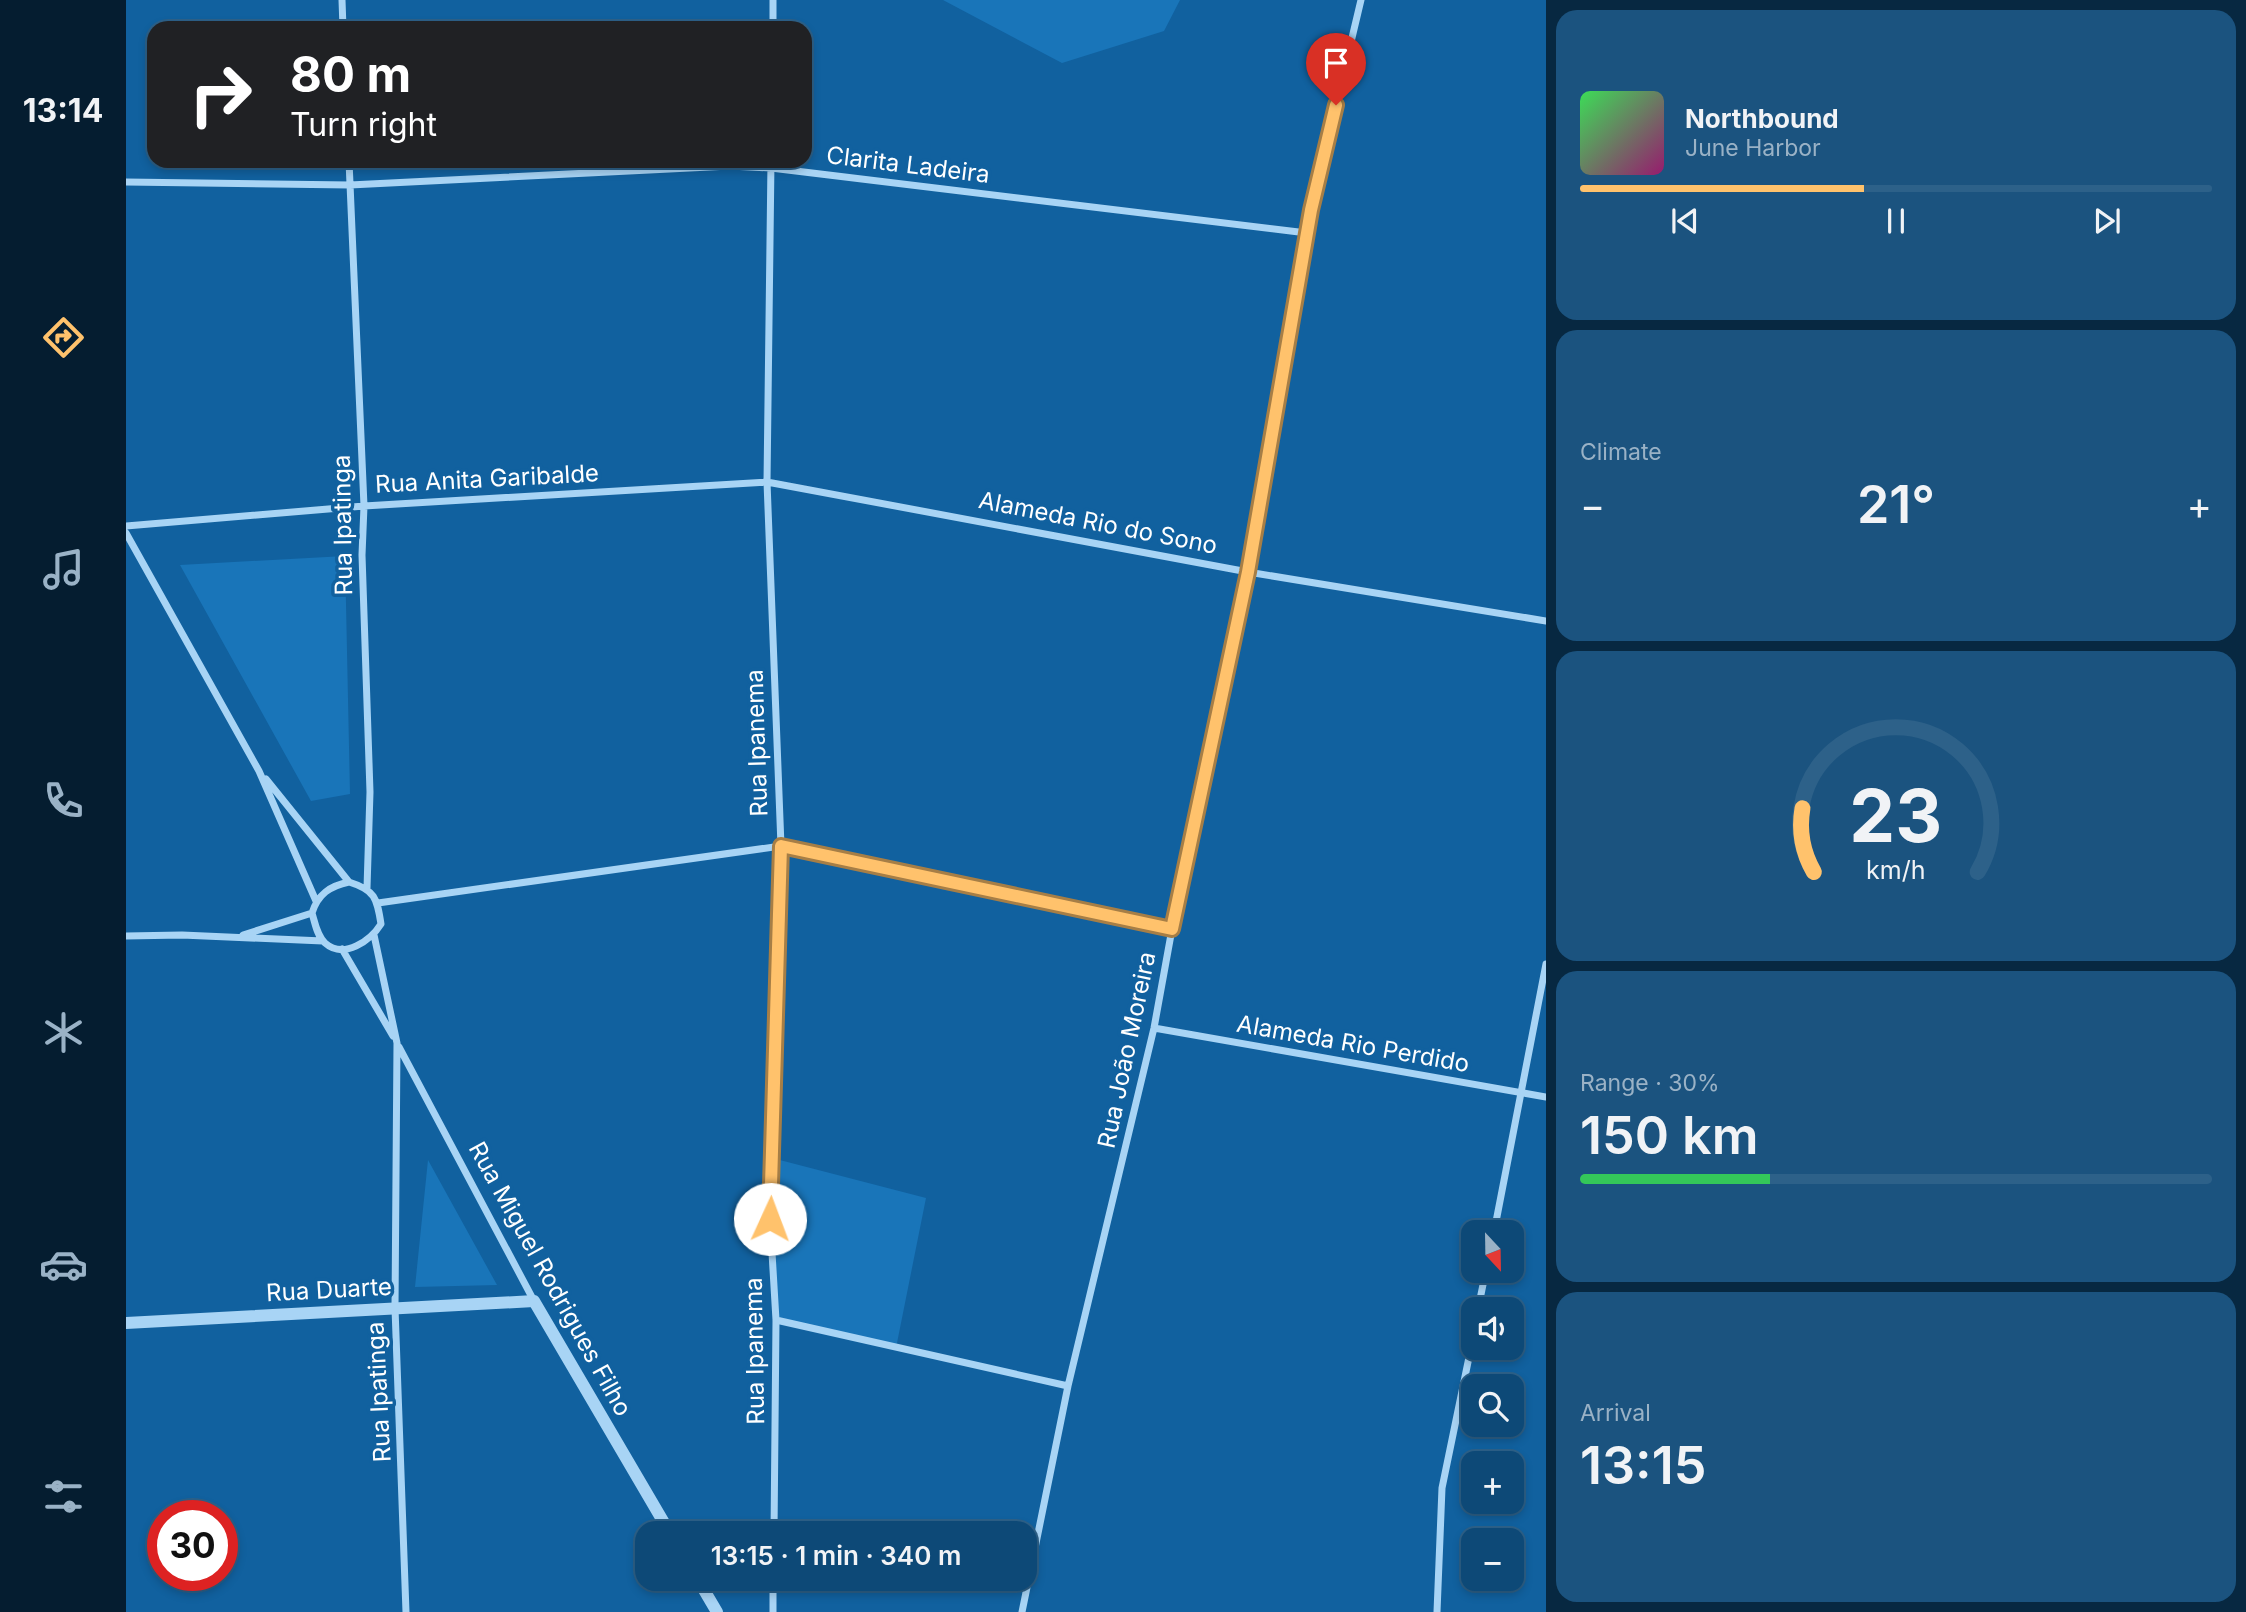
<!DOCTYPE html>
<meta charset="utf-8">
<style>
:root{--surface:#0d4977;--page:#1b537f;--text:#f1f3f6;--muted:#9ab2c6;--line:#2d6189;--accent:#ffc26c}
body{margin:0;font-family:Inter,sans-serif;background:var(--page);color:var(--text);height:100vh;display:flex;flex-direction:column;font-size:26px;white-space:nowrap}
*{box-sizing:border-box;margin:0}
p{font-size:23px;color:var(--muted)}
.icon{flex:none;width:38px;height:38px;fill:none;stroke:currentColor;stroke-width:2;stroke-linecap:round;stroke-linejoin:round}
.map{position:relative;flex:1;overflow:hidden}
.drawer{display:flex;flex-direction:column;gap:10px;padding:10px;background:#072841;width:700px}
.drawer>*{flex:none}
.top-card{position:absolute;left:21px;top:21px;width:665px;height:147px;border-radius:21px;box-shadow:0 4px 10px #0003,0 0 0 2px var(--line);background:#202124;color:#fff;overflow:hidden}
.needle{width:46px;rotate:158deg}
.tools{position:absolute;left:1335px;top:1220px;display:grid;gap:14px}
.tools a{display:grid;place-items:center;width:63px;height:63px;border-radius:14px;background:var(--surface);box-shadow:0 4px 10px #0003,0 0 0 2px var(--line);font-size:35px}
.speed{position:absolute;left:21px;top:1500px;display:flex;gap:14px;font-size:35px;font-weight:700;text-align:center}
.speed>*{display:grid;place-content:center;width:91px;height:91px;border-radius:50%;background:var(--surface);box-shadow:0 4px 10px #0003,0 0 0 2px var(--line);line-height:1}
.speed .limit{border:10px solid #d22;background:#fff;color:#111}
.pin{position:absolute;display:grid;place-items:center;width:60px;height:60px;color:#fff;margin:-72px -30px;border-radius:50% 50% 50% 0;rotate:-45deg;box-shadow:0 0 7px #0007}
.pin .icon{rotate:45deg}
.me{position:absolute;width:77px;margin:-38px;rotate:2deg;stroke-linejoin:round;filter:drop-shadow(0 0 5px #0008)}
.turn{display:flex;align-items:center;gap:24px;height:147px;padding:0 28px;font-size:32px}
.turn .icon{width:91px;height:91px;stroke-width:2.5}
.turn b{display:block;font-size:49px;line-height:60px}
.big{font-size:52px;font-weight:600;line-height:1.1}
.drawer .card{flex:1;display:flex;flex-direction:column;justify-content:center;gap:10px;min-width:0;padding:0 24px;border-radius:21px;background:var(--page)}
.drawer .dial{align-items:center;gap:0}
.dial svg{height:182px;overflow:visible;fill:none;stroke:var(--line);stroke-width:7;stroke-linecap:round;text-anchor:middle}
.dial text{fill:var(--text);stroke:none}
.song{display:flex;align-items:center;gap:21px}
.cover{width:84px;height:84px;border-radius:10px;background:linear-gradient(135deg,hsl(130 70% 55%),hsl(320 70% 35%))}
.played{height:7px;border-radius:4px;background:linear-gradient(90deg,var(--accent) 45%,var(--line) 45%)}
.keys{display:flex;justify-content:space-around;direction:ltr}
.heat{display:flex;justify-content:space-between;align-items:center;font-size:38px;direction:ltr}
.charge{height:10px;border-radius:5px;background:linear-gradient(90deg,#34c759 30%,var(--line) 0)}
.trip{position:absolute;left:509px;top:1521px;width:402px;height:70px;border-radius:21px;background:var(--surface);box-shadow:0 4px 10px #0003,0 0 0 2px var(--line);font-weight:600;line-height:70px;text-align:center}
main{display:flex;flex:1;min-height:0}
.tab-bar{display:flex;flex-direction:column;width:126px;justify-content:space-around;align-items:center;background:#051d30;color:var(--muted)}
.tab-bar .icon{width:49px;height:49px}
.tab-bar .active{color:var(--accent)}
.tab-bar b{font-size:32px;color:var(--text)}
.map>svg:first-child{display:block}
.green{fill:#1975b9}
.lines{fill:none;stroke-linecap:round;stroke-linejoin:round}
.minor{stroke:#a8d4f5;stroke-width:7}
.tertiary{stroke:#a8d4f5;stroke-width:12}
.route-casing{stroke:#a67e46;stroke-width:18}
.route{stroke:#ffc26c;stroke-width:12}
.labels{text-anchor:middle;stroke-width:7;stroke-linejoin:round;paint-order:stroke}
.street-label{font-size:24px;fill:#fff;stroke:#11619f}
</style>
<main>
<nav class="tab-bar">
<b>13:14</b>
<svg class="icon active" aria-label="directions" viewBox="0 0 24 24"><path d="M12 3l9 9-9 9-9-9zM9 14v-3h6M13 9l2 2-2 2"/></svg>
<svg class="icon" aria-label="music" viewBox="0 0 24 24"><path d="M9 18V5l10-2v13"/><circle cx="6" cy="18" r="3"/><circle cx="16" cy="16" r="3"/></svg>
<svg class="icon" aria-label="phone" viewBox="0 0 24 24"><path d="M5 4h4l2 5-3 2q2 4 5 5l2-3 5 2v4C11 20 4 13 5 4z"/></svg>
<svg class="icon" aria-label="climate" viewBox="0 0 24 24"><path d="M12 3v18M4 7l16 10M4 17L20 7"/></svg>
<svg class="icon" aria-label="car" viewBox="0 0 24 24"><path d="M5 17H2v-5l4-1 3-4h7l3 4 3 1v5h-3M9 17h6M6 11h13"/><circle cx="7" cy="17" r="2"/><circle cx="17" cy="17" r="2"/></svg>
<svg class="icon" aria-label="filters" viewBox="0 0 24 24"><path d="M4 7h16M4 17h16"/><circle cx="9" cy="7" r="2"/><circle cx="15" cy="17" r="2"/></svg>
</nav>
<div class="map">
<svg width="1420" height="1612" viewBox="0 0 1420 1612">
<rect width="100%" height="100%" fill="#11619f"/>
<!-- green -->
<path class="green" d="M817,0h237l-16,31 -102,32z
M219,556l5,238 -39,7 -131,-236z
M646,1158l154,40 -30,150 -120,-28 -6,-101z
M302,1160l69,125 -82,2z"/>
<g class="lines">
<!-- minor -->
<path class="minor" d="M216,0l1,28
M647,28v-28
M223,161l15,345 -2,49 8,237 -3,96
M645,161l-4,321 14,364 -11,373 6,101 -2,213
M0,182l224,3 380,-19 41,2 536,65
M0,526l238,-20 403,-24 481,90 298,49
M0,533l133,238 57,130
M140,779l83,103
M223,882c26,8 28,16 32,42 -10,16 -37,36 -56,19 -8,-7 -10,-20 -13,-30 6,-19 18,-27 37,-31z
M252,903l403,-57 391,83
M117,935l69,-22
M248,935l23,108 -2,265 11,304
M0,936l56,-1 141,6
M216,949l51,87
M1028,1028l392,69
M273,1047l135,254
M1368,1232l52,-268
M1352,1309l8,-39
M650,1320l292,66
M647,1612v-34
M896,1612l46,-226 86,-358 18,-99 76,-357 63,-362 50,-210
M1311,1612l5,-124 32,-155"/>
<!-- tertiary -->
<path class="tertiary" d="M0,1323l408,-22 136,232
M571,1578l20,34"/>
</g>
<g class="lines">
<!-- route casing -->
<g class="route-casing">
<path id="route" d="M644,1219l11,-373 391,83 76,-357 63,-362 25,-105"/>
</g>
<!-- route -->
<use href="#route" class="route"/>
</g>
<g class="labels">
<!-- street labels -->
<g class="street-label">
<text transform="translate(782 165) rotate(7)" y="8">Clarita Ladeira</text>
<text transform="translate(361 479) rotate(-3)" y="8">Rua Anita Garibalde</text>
<text transform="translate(972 523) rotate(11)" y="8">Alameda Rio do Sono</text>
<text transform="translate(217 525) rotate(-91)" y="8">Rua Ipatinga</text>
<text transform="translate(631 743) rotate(-92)" y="8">Rua Ipanema</text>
<text transform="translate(1227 1044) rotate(10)" y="8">Alameda Rio Perdido</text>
<text transform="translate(1001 1050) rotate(-78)" y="8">Rua João Moreira</text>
<text transform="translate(424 1279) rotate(61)" y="8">Rua Miguel Rodrigues Filho</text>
<text transform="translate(203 1290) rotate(-3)" y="8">Rua Duarte</text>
<text transform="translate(629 1351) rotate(-91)" y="8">Rua Ipanema</text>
<text transform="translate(253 1392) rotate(-93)" y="8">Rua Ipatinga</text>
</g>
</g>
</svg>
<div class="tools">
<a><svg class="needle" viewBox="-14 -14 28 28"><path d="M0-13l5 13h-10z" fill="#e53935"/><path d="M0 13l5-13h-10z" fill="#9ab2c6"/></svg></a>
<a><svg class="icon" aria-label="sound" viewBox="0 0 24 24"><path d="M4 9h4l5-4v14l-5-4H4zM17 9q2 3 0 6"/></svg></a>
<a><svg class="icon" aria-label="search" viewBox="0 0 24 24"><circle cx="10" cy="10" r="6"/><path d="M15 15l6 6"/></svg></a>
<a>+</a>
<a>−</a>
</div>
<div class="speed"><div class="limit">30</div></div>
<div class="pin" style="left:1210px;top:105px;background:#d93025"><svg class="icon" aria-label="arrive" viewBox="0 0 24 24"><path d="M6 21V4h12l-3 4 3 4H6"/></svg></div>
<svg class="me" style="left:644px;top:1219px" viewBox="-20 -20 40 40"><circle r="19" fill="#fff"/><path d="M0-13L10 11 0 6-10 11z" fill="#ffc26c"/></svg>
<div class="trip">13:15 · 1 min · 340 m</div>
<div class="top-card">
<div class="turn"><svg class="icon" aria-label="right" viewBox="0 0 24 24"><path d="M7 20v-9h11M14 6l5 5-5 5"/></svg><div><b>80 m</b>Turn right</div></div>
</div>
</div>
<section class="drawer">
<div class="card">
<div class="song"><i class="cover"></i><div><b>Northbound</b><p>June Harbor</p></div></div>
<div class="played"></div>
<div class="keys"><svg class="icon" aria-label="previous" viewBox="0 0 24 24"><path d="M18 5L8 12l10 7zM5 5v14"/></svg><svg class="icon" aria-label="pause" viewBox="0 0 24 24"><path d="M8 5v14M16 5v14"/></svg><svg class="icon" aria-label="next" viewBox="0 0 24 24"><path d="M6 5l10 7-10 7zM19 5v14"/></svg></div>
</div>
<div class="card"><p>Climate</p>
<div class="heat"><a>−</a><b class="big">21°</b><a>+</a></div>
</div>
<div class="card dial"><svg viewBox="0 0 100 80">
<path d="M14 69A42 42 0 1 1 86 69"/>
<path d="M14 69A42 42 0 0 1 9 41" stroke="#ffc26c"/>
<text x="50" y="56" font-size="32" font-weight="700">23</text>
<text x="50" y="72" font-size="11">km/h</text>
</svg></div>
<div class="card"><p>Range · 30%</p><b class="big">150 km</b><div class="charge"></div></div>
<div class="card"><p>Arrival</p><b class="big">13:15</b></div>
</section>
</main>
